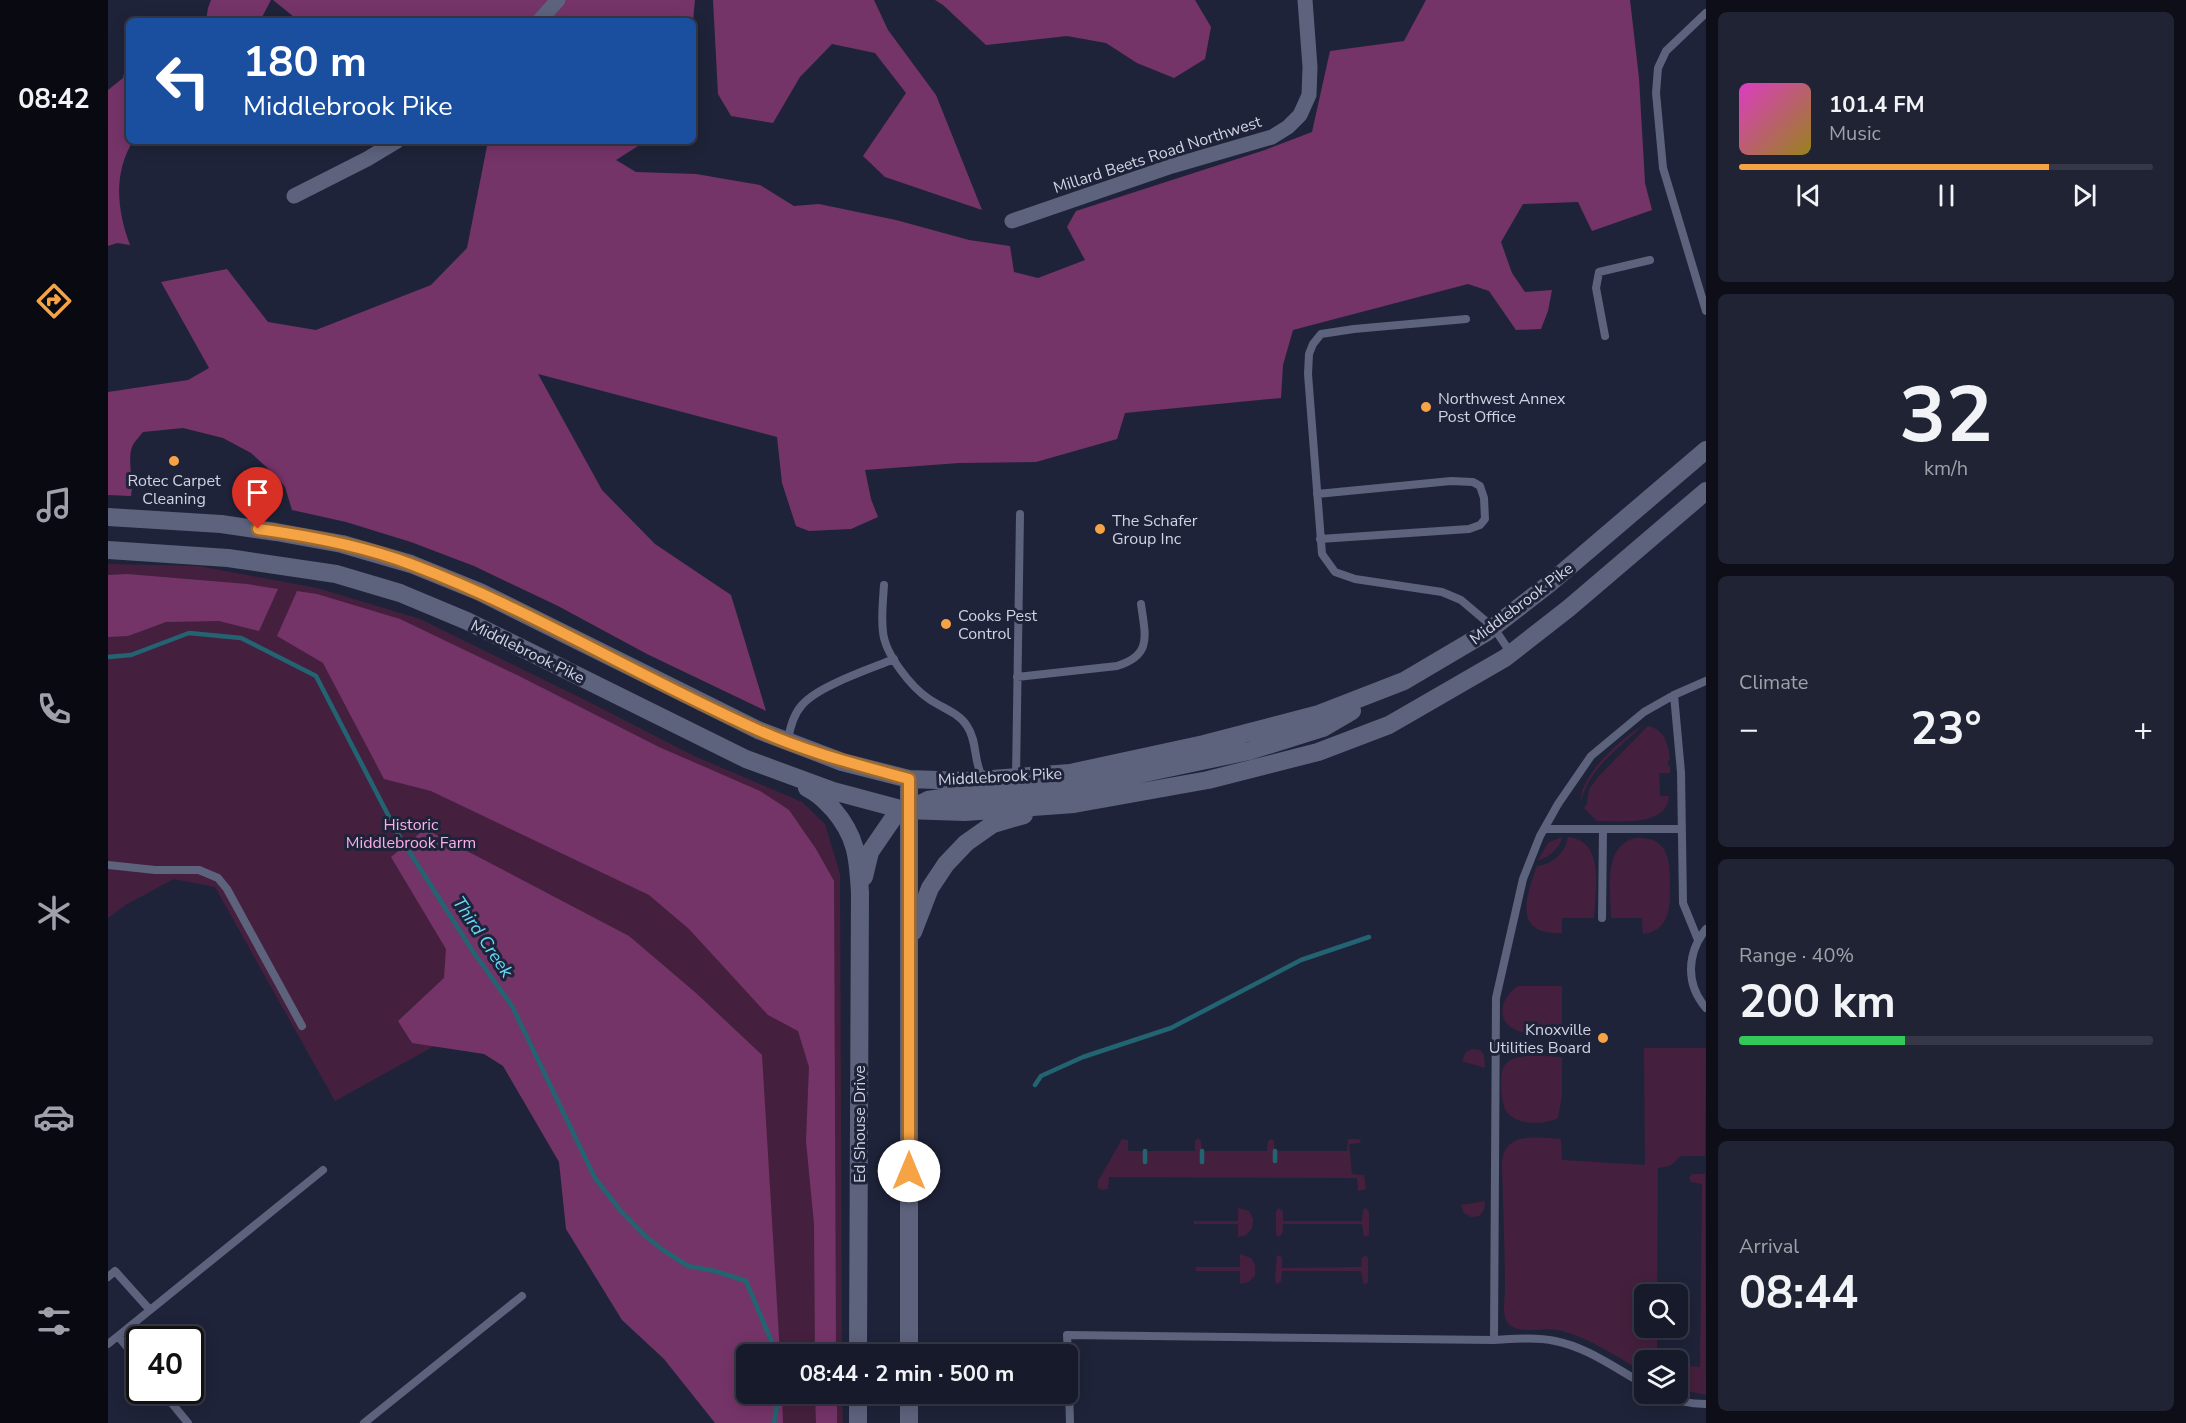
<!DOCTYPE html>
<meta charset="utf-8">
<style>
:root{--surface:#171a2b;--page:#202333;--text:#f1f3f6;--muted:#9ea1a9;--line:#363847;--accent:#f5a345}
body{margin:0;font-family:"Nunito Sans",sans-serif;background:var(--page);color:var(--text);height:100vh;display:flex;flex-direction:column;font-size:22px;white-space:nowrap}
*{box-sizing:border-box;margin:0}
p{font-size:20px;color:var(--muted)}
.icon{flex:none;width:33px;height:33px;fill:none;stroke:currentColor;stroke-width:2;stroke-linecap:round;stroke-linejoin:round}
.map{position:relative;flex:1;overflow:hidden}
.sheet{display:flex;flex-direction:column;gap:12px;padding:12px;background:#0d0e18;width:480px}
.sheet>*{flex:none}
.banner{position:absolute;left:18px;top:18px;width:570px;height:126px;border-radius:9px;box-shadow:0 3px 15px #0003,0 0 0 2px var(--line);background:#1a4fa0;color:#fff;overflow:hidden}
.controls{position:absolute;left:1526px;top:1284px;display:grid;gap:12px}
.controls a{display:grid;place-items:center;width:54px;height:54px;border-radius:9px;background:var(--surface);box-shadow:0 3px 15px #0003,0 0 0 2px var(--line);font-size:30px}
.speed{position:absolute;left:18px;top:1326px;display:flex;gap:12px;font-size:30px;font-weight:700;text-align:center}
.speed>*{display:grid;place-content:center;width:78px;height:78px;border-radius:50%;background:var(--surface);box-shadow:0 3px 15px #0003,0 0 0 2px var(--line);line-height:1}
.speed .limit{border:3px solid #111;border-radius:9px;background:#fff;color:#111}
.pin{position:absolute;display:grid;place-items:center;width:51px;height:51px;color:#fff;margin:-62px -26px;border-radius:50% 50% 50% 0;rotate:-45deg;box-shadow:0 0 6px #0007}
.pin .icon{rotate:45deg}
.me{position:absolute;width:66px;margin:-33px;rotate:0deg;stroke-linejoin:round;filter:drop-shadow(0 0 4px #0008)}
.turn{display:flex;align-items:center;gap:21px;height:126px;padding:0 18px;font-size:27px}
.turn .icon{width:78px;height:78px;stroke-width:2.5}
.turn b{display:block;font-size:42px;line-height:51px}
.big{font-size:45px;font-weight:700;line-height:1.1}
.sheet .card{flex:1;display:flex;flex-direction:column;justify-content:center;gap:9px;min-width:0;padding:0 21px;border-radius:9px;background:var(--page)}
.sheet .dial{align-items:center;gap:0}
.dial b{font-size:78px;line-height:1}
.song{display:flex;align-items:center;gap:18px}
.cover{width:72px;height:72px;border-radius:9px;background:linear-gradient(135deg,hsl(310 70% 55%),hsl(50 70% 35%))}
.played{height:6px;border-radius:3px;background:linear-gradient(90deg,var(--accent) 75%,var(--line) 75%)}
.keys{display:flex;justify-content:space-around;direction:ltr}
.heat{display:flex;justify-content:space-between;align-items:center;font-size:33px;direction:ltr}
.charge{height:9px;border-radius:4px;background:linear-gradient(90deg,#34c759 40%,var(--line) 0)}
.trip{position:absolute;left:628px;top:1344px;width:342px;height:60px;border-radius:9px;background:var(--surface);box-shadow:0 3px 15px #0003,0 0 0 2px var(--line);font-weight:700;line-height:60px;text-align:center}
main{display:flex;flex:1;min-height:0}
.tabs{display:flex;flex-direction:column;width:108px;justify-content:space-around;align-items:center;background:#090a11;color:var(--muted)}
.tabs .icon{width:42px;height:42px}
.tabs .on{color:var(--accent)}
.tabs b{font-size:27px;color:var(--text)}
.map>svg:first-child{display:block}
.green{fill:#45203e}
.forest{fill:#753468}
.lines{fill:none;stroke-linecap:round;stroke-linejoin:round}
.stream{stroke:#236472;stroke-width:4.5}
.lane{stroke:#5d637d;stroke-width:8}
.street{stroke:#5d637d;stroke-width:15}
.secondary{stroke:#5d637d;stroke-width:18}
.route-casing{stroke:#9f6a2d;stroke-width:15}
.route{stroke:#f5a345;stroke-width:10}
.poi-dot{fill:#f5a345;stroke:#1f2339;stroke-width:2}
.labels{text-anchor:middle;stroke-width:6;stroke-linejoin:round;paint-order:stroke}
.street-label{font-size:16px;fill:#d0d3e2;stroke:#1f2339}
.poi-label{font-size:16px;fill:#d0d3e2;stroke:#1f2339;text-anchor:start}
.park-label{font-size:16px;fill:#fbafe9;stroke:#1f2339}
.water-label{font-size:18px;font-style:italic;fill:#61dbf7;stroke:#1f2339}
</style>
<main>
<nav class="tabs">
<b>08:42</b>
<svg class="icon on" aria-label="directions" viewBox="0 0 24 24"><path d="M12 3l9 9-9 9-9-9zM9 14v-3h6M13 9l2 2-2 2"/></svg>
<svg class="icon" aria-label="music" viewBox="0 0 24 24"><path d="M9 18V5l10-2v13"/><circle cx="6" cy="18" r="3"/><circle cx="16" cy="16" r="3"/></svg>
<svg class="icon" aria-label="phone" viewBox="0 0 24 24"><path d="M5 4h4l2 5-3 2q2 4 5 5l2-3 5 2v4C11 20 4 13 5 4z"/></svg>
<svg class="icon" aria-label="climate" viewBox="0 0 24 24"><path d="M12 3v18M4 7l16 10M4 17L20 7"/></svg>
<svg class="icon" aria-label="car" viewBox="0 0 24 24"><path d="M5 17H2v-5l4-1 3-4h7l3 4 3 1v5h-3M9 17h6M6 11h13"/><circle cx="7" cy="17" r="2"/><circle cx="17" cy="17" r="2"/></svg>
<svg class="icon" aria-label="filters" viewBox="0 0 24 24"><path d="M4 7h16M4 17h16"/><circle cx="9" cy="7" r="2"/><circle cx="15" cy="17" r="2"/></svg>
</nav>
<div class="map">
<svg width="1598" height="1423" viewBox="0 0 1598 1423">
<rect width="100%" height="100%" fill="#1f2339"/>
<!-- green -->
<path class="green" d="M0,564l90,2 119,22 103,31 169,83 105,54 108,46 23,22 15,50 2,480h-95v40h95l1,29h-113l-160,-263 -76,-147 -159,88 -120,-214 -41,-8 -47,25 -19,14z
M1534,726c-24,23 -54,43 -61,76 -3,-24 40,-64 61,-76z
M1540,726c16,3 21,19 22,34h-2v6h2v7h-11l1,23h9c-3,32 -49,24 -72,25l-13,-13 3,-4 2,-15 10,-13z
M1454,837c-2,11 -13,21 -24,23l10,-17z
M1460,837c38,4 27,54 26,81h-32v15c-50,2 -36,-36 -25,-67 15,-1 29,-14 31,-29z
M1527,838c34,-2 35,22 35,49 0,21 -1,44 -27,47l-1,-16h-31c0,-27 -9,-71 24,-80z
M1410,986h44v45c-13,0 -31,4 -43,0 -25,-8 -19,-33 -1,-45z
M1536,1048h62l-1,108h-24l-11,10 -12,2 -1,126h-13v34h13v32h-13v12c-27,-15 -55,-35 -86,-42 -14,-3 -38,5 -49,-6 -8,-8 -4,-25 -4,-35 0,-42 -2,-83 -3,-124 1,-35 35,-27 59,-26l1,21 83,5z
M1364,1049l8,1 4,5 1,13 -23,-7 4,-9z
M1454,1057v39l-4,22c-14,7 -41,8 -52,-7 -5,-7 -7,-38 -2,-45 1,-2 5,-5 7,-6 14,-7 36,-3 51,-3z
M1090,1138l3,3 1,10h65l1,-10 3,-2 3,2 1,10h72l1,-12h11l2,2 -1,2 -11,1 3,30 12,1 2,14 -8,2 -1,-13 -248,-1 -1,12 -6,1 -4,-2v-7l24,-42 6,1v11h67v-10z
M1584,1174h13l1,221 -29,-6v-17h7l3,-6 13,1 2,-183 -11,-2 -2,-4z
M1377,1201l-1,9 -5,6 -8,1 -7,-4 -3,-8z
M1130,1208l11,3 4,8 -1,10 -6,6 -8,2v-13h-44v-3h44z
M1170,1208l5,3v10h79l1,-11 3,-2 3,4v23l-5,2 -2,-13h-79l-1,10 -4,3 -2,-3v-22z
M1132,1254l11,4 4,7v11l-7,6 -8,2v-13h-44v-4h44z
M1169,1255l5,2v11l79,-1 1,-9 4,-3 2,4v23l-2,2 -3,-1 -2,-12h-79l-1,10 -3,3 -3,-3z"/>
<!-- forest -->
<path class="forest" d="M103,0h60l-11,21h-54l2,-13z
M165,0h422l-2,21h-394z
M605,0h161l14,30 48,65 46,115 -97,-33 -22,-21 43,-63 -31,-40 -43,-9 -32,33 -27,46 -42,-7 -13,-22z
M827,0h260l16,27 -6,32 -31,19 -37,-15 -31,-20 -39,-7 -81,9 -43,-40z
M1318,0h204l9,78 6,105 7,27 -60,21 -14,-29 -55,2 -22,38 11,31 13,19 27,-2 -4,21 -7,18 -25,1 -27,-39 -21,-7 -175,46 -10,35 -2,33 -156,15 -8,26 -81,23 -77,1 -94,7 6,29 7,18 -27,12 -42,2 -13,-5 -14,-43 -5,-46 -239,-63 64,116 53,54 76,51 35,116 -119,-57 -89,-48 -84,-40 -63,-24 -65,-20 -54,-12 -7,-23 -10,-12 -24,-22 -28,-15 -40,-10 -40,4c-3,4 -9,10 -11,15 -5,14 2,34 -1,49l-23,-1v-103l80,-12 21,-12 -48,-86 66,-13 41,53 48,8 115,-45 36,-37 21,-107h158l-30,19 20,12 60,2 64,11 34,21 25,-2 77,16 73,20 41,6 4,26 24,6 47,-18 -18,-33 9,-16 189,-61 47,-18 18,-81 74,-10z
M19,58l2,1v82h4c-20,33 -16,69 -3,104l-13,-2 -9,3v-156l15,-12z
M19,574l120,10 31,5 -19,42 -40,-10 -53,1 -38,14 -20,1v-62z
M189,591l20,3 83,25 117,56 142,72 101,44 29,19 27,39 18,32 2,473h-21l-1,-130 -8,-83 3,-74 -11,-36 -30,-16 -79,-86 -40,-34 -218,-104 -47,-12 -61,-116 -46,-27z
M317,829l204,107 67,57 66,62 18,299h-33v40h35l1,29h-68l-51,-64 -42,-39 -56,-91 -7,-67 -56,-96 -19,-12 -72,-11 -14,-22 46,-43 2,-29 -55,-92z
M707,1394h22v29h-21z"/>
<g class="lines">
<!-- stream -->
<path class="stream" d="M0,657l23,-2 58,-22 52,5 75,38 82,158 76,119 38,53 83,172 26,33 23,24 19,15 25,16 27,5 31,10 31,73
M927,1085l6,-9 42,-19 88,-29 130,-68 68,-23
M1037,1151v11
M1167,1161v-10
M1094,1162v-11
M666,1423l5,-29"/>
<!-- lane -->
<path class="lane" d="M1598,13l-40,38 -8,17 -2,25 7,75 43,143
M1358,319l-112,10 -33,5 -8,10 -4,10 -1,20 14,180 13,18 20,7 87,13 19,8 33,28 16,24
M1497,336l-9,-48 3,-16 51,-12
M1209,494l134,-13 22,1 7,4 4,12 1,21 -5,6 -11,4 -149,10
M776,585c-1,16 -3,32 -1,47 2,22 28,55 46,67 13,9 30,14 38,27 11,16 6,36 16,52
M909,677l100,-11c36,-11 28,-31 24,-62
M1566,695l7,77 2,131 15,37
M680,740c2,-13 5,-25 14,-35 16,-19 68,-36 92,-46
M908,777l4,-263
M1436,829h137
M0,865l47,5h44l19,8 9,11 75,137
M1494,918l1,-89
M1598,929c-19,24 -21,55 0,79
M0,1277l7,-6 35,39
M1386,1340l2,-342 27,-119 17,-43 18,-32 33,-48 53,-44 30,-17 32,-14
M0,1344l10,-8
M960,1354l-1,-19 427,5c20,-1 41,-3 61,1 32,6 61,28 89,43
M960,1356l2,67
M32,1363l-22,-27 205,-166
M53,1390l27,33
M1553,1394c14,7 29,10 45,10
M256,1423l158,-127"/>
<!-- street -->
<path class="street" d="M431,21l19,-21
M186,196l73,-37 30,-18
M904,221l160,-55 100,-29 16,-10 12,-12 9,-20 1,-28 -5,-67"/>
<!-- secondary -->
<path class="secondary" d="M0,517l113,7 55,8 66,12 69,20 69,28 278,138 84,32 67,17 56,2 105,-8 134,-29 115,-30 85,-33 83,-49 62,-48 157,-134
M0,550l120,8 108,16 64,19 67,28 279,138 87,32 71,19 61,2 109,-8 134,-24 110,-28 71,-27 116,-67 64,-50 137,-117
M801,779v575
M699,788c12,6 17,12 26,21 24,28 25,49 27,84l-2,461
M756,877l6,-25 24,-35 34,-17 33,-5 117,-8 171,-36 74,-23 29,-17
M805,932l17,-44 16,-24 20,-21 27,-19 31,-9
M801,1394v29
M750,1423v-29"/>
</g>
<g class="lines">
<!-- route casing -->
<g class="route-casing">
<path id="route" d="M150,529c52,7 106,17 155,36 119,45 228,113 345,165 48,22 100,35 151,49v392"/>
</g>
<!-- route -->
<use href="#route" class="route"/>
</g>
<!-- markers -->
<g class="poi-dot">
<circle cx="1318" cy="407" r="6"/>
<circle cx="66" cy="461" r="6"/>
<circle cx="992" cy="529" r="6"/>
<circle cx="838" cy="624" r="6"/>
<circle cx="1495" cy="1038" r="6"/>
</g>
<g class="labels">
<!-- street labels -->
<g class="street-label">
<text transform="translate(1049 154) rotate(-18)" y="6">Millard Beets Road Northwest</text>
<text transform="translate(1413 603) rotate(-37)" y="6">Middlebrook Pike</text>
<text transform="translate(420 651) rotate(26)" y="6">Middlebrook Pike</text>
<text transform="translate(892 776) rotate(-3)" y="6">Middlebrook Pike</text>
<text transform="translate(751 1124) rotate(-90)" y="6">Ed Shouse Drive</text>
</g>
<!-- poi labels -->
<g class="poi-label">
<text x="1330" y="404">Northwest Annex<tspan x="1330" dy="18">Post Office</tspan></text>
<text x="66" y="486" text-anchor="middle">Rotec Carpet<tspan x="66" dy="18">Cleaning</tspan></text>
<text x="1004" y="526">The Schafer<tspan x="1004" dy="18">Group Inc</tspan></text>
<text x="850" y="621">Cooks Pest<tspan x="850" dy="18">Control</tspan></text>
<text x="1483" y="1035" text-anchor="end">Knoxville<tspan x="1483" dy="18">Utilities Board</tspan></text>
</g>
<!-- park labels -->
<g class="park-label">
<text x="303" y="830">Historic<tspan x="303" dy="18">Middlebrook Farm</tspan></text>
</g>
<!-- water labels -->
<g class="water-label">
<text transform="translate(375 937) rotate(56)" y="6">Third Creek</text>
</g>
</g>
</svg>
<div class="controls">
<a><svg class="icon" aria-label="search" viewBox="0 0 24 24"><circle cx="10" cy="10" r="6"/><path d="M15 15l6 6"/></svg></a>
<a><svg class="icon" aria-label="layers" viewBox="0 0 24 24"><path d="M12 4l9 5-9 5-9-5zM3 14l9 5 9-5"/></svg></a>
</div>
<div class="speed"><div class="limit">40</div></div>
<div class="pin" style="left:150px;top:529px;background:#d93025"><svg class="icon" aria-label="arrive" viewBox="0 0 24 24"><path d="M6 21V4h12l-3 4 3 4H6"/></svg></div>
<svg class="me" style="left:801px;top:1171px" viewBox="-20 -20 40 40"><circle r="19" fill="#fff"/><path d="M0-13L10 11 0 6-10 11z" fill="#f5a345"/></svg>
<div class="trip">08:44 · 2 min · 500 m</div>
<div class="banner">
<div class="turn"><svg class="icon" aria-label="left" viewBox="0 0 24 24"><path d="M17 20v-9H6M10 6l-5 5 5 5"/></svg><div><b>180 m</b>Middlebrook Pike</div></div>
</div>
</div>
<section class="sheet">
<div class="card">
<div class="song"><i class="cover"></i><div><b>101.4 FM</b><p>Music</p></div></div>
<div class="played"></div>
<div class="keys"><svg class="icon" aria-label="previous" viewBox="0 0 24 24"><path d="M18 5L8 12l10 7zM5 5v14"/></svg><svg class="icon" aria-label="pause" viewBox="0 0 24 24"><path d="M8 5v14M16 5v14"/></svg><svg class="icon" aria-label="next" viewBox="0 0 24 24"><path d="M6 5l10 7-10 7zM19 5v14"/></svg></div>
</div>
<div class="card dial"><b>32</b><p>km/h</p></div>
<div class="card"><p>Climate</p>
<div class="heat"><a>−</a><b class="big">23°</b><a>+</a></div>
</div>
<div class="card"><p>Range · 40%</p><b class="big">200 km</b><div class="charge"></div></div>
<div class="card"><p>Arrival</p><b class="big">08:44</b></div>
</section>
</main>
